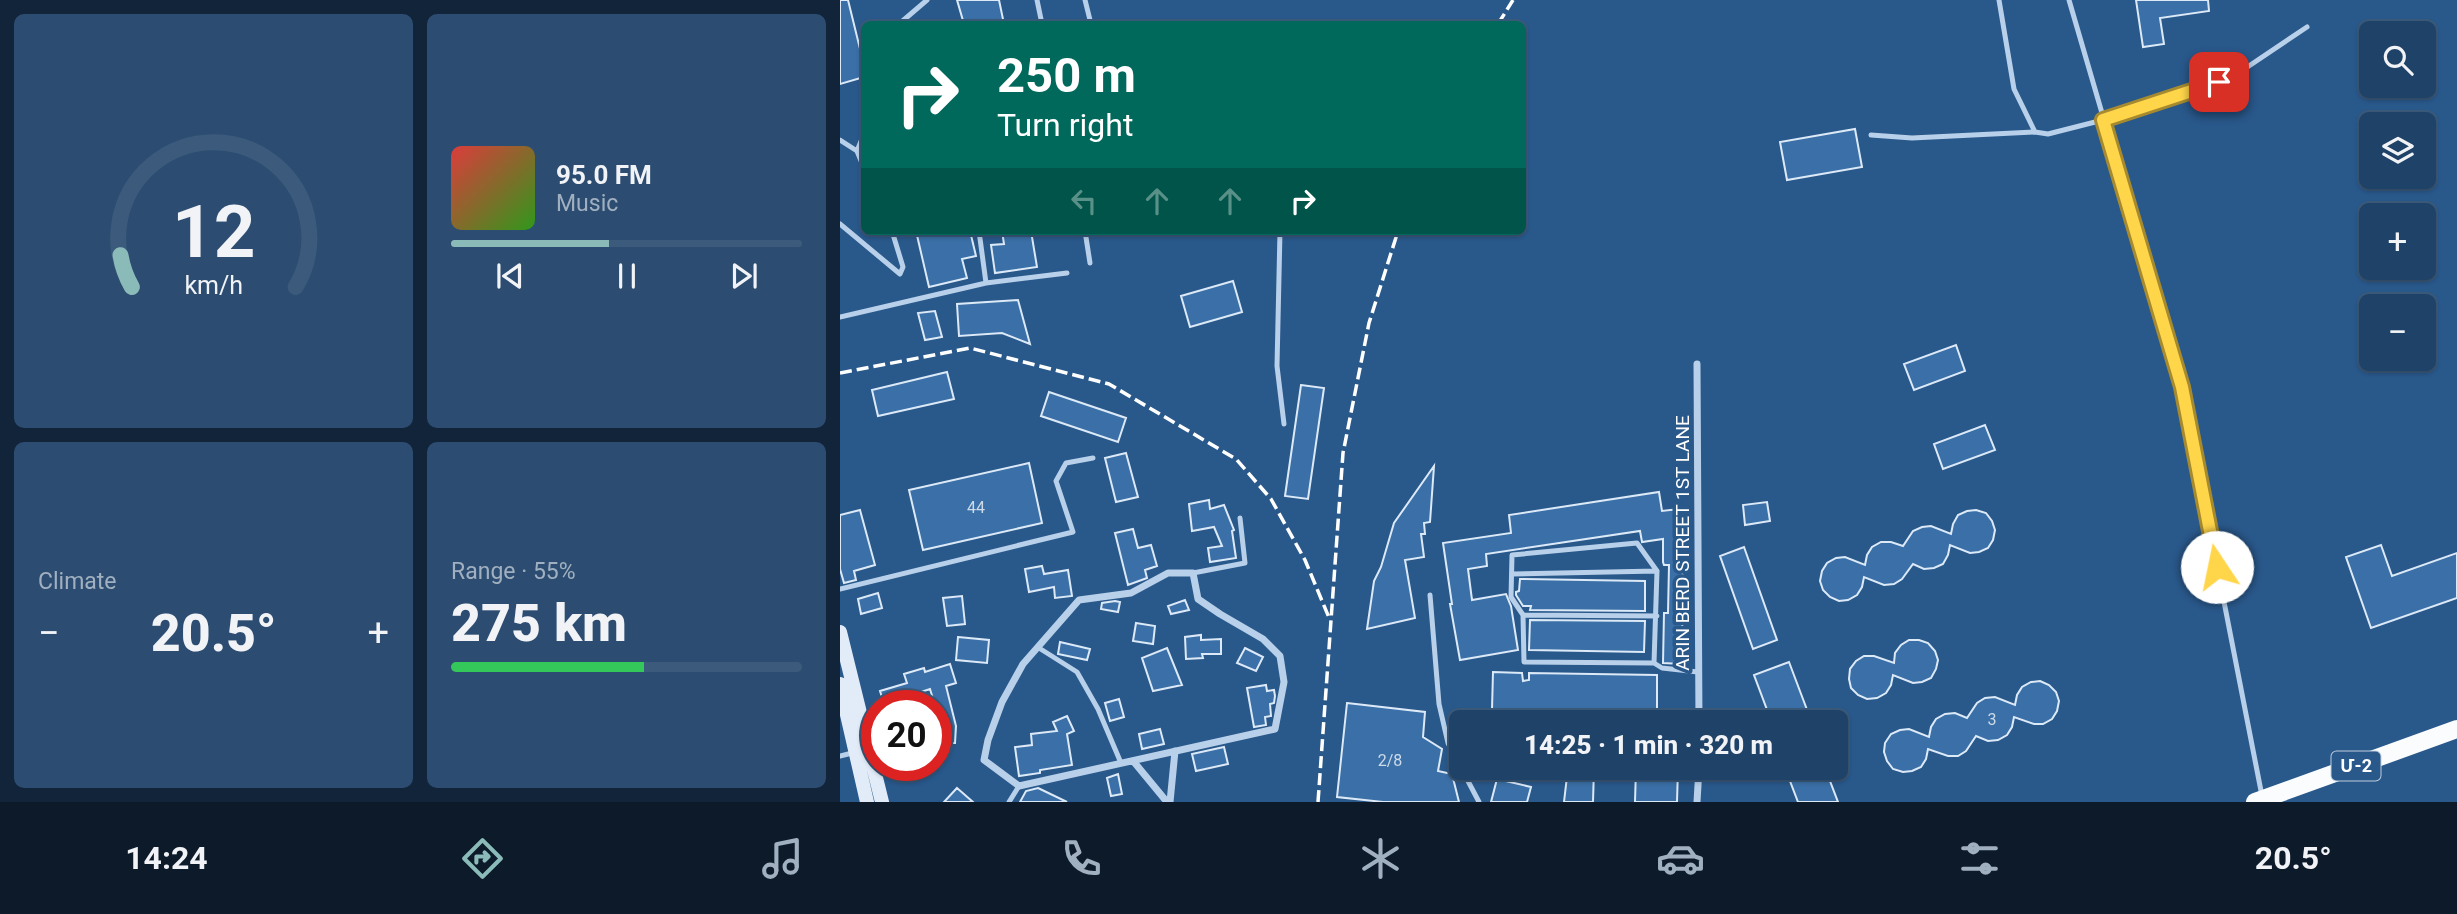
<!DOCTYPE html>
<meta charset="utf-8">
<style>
:root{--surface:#1f4268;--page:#2c4d71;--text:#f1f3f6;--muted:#a1b0c0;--line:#3c5b7c;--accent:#8bbbb9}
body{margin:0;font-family:Roboto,"Noto Sans Armenian",sans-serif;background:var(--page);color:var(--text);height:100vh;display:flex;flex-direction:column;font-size:26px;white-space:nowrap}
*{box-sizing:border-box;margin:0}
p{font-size:23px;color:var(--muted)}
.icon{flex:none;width:38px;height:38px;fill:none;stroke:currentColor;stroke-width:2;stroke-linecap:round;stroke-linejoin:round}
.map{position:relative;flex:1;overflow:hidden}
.sheet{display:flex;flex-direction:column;gap:14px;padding:14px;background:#112439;width:840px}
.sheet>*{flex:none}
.hud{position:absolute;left:21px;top:21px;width:665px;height:214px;border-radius:10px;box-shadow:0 2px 5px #0004,0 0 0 2px var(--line);background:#00695c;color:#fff;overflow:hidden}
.fabs{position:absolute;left:1519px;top:21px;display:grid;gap:14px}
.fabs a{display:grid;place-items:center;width:77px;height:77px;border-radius:10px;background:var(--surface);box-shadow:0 2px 5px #0004,0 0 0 2px var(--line);font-size:35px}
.speed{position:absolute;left:21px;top:690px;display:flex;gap:14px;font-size:35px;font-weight:700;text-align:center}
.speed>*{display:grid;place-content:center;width:91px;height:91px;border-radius:50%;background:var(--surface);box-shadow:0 2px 5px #0004,0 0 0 2px var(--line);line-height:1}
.speed .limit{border:10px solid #d22;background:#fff;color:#111}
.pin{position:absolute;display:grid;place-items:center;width:60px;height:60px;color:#fff;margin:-30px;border-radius:14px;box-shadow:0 4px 10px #0006}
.me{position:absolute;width:77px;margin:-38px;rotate:349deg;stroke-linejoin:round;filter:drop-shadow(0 0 5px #0008)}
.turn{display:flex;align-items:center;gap:24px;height:147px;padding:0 21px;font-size:32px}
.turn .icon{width:91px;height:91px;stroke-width:2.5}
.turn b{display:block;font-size:49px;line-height:60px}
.lanes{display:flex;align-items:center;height:66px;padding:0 21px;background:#0003;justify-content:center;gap:35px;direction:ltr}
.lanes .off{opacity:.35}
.big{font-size:52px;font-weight:800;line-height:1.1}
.sheet .widget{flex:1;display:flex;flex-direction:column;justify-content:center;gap:10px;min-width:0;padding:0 24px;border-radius:10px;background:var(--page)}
.sheet .dial{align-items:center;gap:0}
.dial svg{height:182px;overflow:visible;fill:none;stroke:var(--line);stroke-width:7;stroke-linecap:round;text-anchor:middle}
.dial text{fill:var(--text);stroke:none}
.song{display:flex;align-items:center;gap:21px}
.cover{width:84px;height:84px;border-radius:10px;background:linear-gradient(135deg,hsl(0 70% 55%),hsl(110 70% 35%))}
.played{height:7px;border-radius:4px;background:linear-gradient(90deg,var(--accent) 45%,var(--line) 45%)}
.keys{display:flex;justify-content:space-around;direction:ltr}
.heat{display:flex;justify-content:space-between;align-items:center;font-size:38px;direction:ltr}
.charge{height:10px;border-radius:5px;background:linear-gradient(90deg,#34c759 55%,var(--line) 0)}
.sheet .tiles{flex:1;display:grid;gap:14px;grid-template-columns:repeat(2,1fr)}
.trip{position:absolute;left:609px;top:710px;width:399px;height:70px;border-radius:10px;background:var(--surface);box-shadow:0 2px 5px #0004,0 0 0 2px var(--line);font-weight:800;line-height:70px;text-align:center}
.dock{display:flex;height:112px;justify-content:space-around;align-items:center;background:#0c1a2a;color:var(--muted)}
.dock .icon{width:49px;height:49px}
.dock .on{color:var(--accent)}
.dock b{font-size:32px;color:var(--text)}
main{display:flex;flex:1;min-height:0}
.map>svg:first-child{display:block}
.building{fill:#3a6fa7;stroke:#dce9f7;stroke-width:2}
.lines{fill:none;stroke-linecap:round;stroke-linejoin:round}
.lane{stroke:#b8d0e9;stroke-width:5}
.street{stroke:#b8d0e9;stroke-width:7}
.secondary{stroke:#e2ecf8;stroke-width:14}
.primary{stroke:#fafcfe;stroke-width:18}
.rail{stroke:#fff;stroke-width:3.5;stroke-dasharray:12 5;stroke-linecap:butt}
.route-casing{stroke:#a68a30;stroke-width:18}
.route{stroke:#ffd54a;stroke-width:12}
.labels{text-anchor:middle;stroke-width:7;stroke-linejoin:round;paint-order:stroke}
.number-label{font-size:16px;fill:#cedbe9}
.shield{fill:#29588b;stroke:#bfcddc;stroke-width:2}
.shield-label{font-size:18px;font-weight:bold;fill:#fff}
.street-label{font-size:19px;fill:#fff;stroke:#29588b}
</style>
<main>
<section class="sheet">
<div class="tiles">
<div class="widget dial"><svg viewBox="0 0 100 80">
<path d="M14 69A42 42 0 1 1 86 69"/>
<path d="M14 69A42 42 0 0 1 9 55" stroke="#8bbbb9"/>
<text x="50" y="56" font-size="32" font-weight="700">12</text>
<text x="50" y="72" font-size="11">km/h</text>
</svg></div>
<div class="widget">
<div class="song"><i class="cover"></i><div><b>95.0 FM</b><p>Music</p></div></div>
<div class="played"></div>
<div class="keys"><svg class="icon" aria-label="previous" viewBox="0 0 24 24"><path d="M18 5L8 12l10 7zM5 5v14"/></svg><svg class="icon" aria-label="pause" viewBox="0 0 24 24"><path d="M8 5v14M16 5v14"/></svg><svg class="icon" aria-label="next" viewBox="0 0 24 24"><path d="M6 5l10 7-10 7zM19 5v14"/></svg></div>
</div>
<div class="widget"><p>Climate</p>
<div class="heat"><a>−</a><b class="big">20.5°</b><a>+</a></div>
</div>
<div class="widget"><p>Range · 55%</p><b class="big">275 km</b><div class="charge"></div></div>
</div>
</section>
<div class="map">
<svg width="1617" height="802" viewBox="0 0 1617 802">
<rect width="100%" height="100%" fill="#29588b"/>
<!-- building -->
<path class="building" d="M0,0h8l16,65v12l-24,7z
M117,0h42l5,24h-24l-1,-3 -15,3z
M1296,0h72l1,11 -49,7 4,26 -21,3z
M1015,129l7,38 -75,13 -7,-38z
M76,231h54l6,25 -14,3 5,19 -38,9z
M162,231h29l6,36 -42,6 -4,-28 13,-1z
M393,281l9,31 -52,15 -9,-31z
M178,300l12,44 -28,-11 -43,3 -2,-32z
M95,311l7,26 -17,3 -7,-27z
M1116,345l9,26 -51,19 -10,-26z
M107,372l7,27 -76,17 -6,-26z
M461,385l23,3 -16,111 -23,-3z
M209,392l77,26 -8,24 -77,-26z
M1145,425l10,25 -52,19 -9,-25z
M286,453l12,44 -22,5 -11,-44z
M189,463l13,60 -119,27 -14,-60z
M594,466l-4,56 -6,1 1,11h-4l3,23 -19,3 10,58 -48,11 7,-48 7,-14 13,-44z
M819,492l3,19 17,-2 4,27 -1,128 -19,-1 1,-50h4l1,-48h-5l-1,-3v-23l-21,3 -2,-11 -154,23 1,12 -19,3 4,31 34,-6 5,12 7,44 -58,10 -10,-56h2l-9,-61 68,-10 -2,-18z
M369,500l1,9 14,-4 10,25 -2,1 4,27 -26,4 -2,-14 14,-2 -8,-19 -22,4 -3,-27z
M927,502l3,19 -25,4 -2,-20z
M20,510l15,55 -21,6 2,9 -12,3 -4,-14v-54z
M1136,510l10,3 6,8 3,9 -2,10 -5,8 -9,4 -9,1 -20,-8 -2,10 -5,9 -9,4 -10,1 -11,-5 -11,15 -8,5 -10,1 -20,-8 -2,10 -5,8 -9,5 -9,1 -9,-4 -7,-7 -3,-9 2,-10 5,-8 9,-5 9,-1 20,8 2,-10 5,-8 9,-5h10l12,4 10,-15 9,-4 9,-1 20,8 2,-10 5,-9 9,-4z
M293,529l5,19 13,-3 6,21 -12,4 2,8 -19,7 -13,-52z
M1541,545l11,31 65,-23v45l-86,30 -25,-71z
M904,547l33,93 -24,9 -33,-93z
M202,566l2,8 24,-4 4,26 -17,2 -1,-11 -25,5 -4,-23z
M680,579l125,2v30l-115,-1 1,-4h-8l-7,-11v-3l3,-1z
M38,593l4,15 -21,6 -3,-15z
M122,596l3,28 -18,2 -4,-28z
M345,600l4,10 -18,4 -3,-8z
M275,601l5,1 -2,10 -17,-3 1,-6z
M690,620l115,1 -1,31 -115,-2z
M296,623l19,3 -2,18 -20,-3z
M361,635v5l20,-1v15h-19l1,4 -17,1 -1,-22z
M118,637l31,3 -2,23 -31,-3z
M1069,640h10l9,3 7,8 3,9 -2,9 -5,9 -9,4 -9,1 -20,-8 -2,10 -5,8 -9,5 -10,1 -9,-4 -7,-7 -2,-9 1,-10 6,-8 8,-5h10l20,7 1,-10 6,-8z
M220,642l30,7 -3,11 -29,-6z
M327,648l15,37 -29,6 -11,-33z
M405,648l18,9 -7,14 -19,-8z
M949,662l23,61h-40l-18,-48z
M110,664l6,19 -10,3 10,40 -1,17h-19v-24h3l-9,-30 -46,15 -4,-13 27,-8 -3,-9 20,-6 1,4z
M653,672l29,1 1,8 6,-1v-7l128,2v36l-165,-2z
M1200,681l9,4 7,7 3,9 -2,10 -5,8 -9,5h-9l-20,-7 -2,10 -5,8 -9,5 -10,1 -12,-5 -10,15 -8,5h-10l-20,-7 -2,10 -5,8 -9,4 -9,1 -10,-3 -6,-8 -3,-9 1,-9 6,-9 9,-4 9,-1 20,8 2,-10 5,-8 9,-5 10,-1 12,5 10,-15 8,-5 10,-1 20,8 2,-10 5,-8 9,-5z
M426,685l1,6 7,-1 1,6 -1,7 -4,1 1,12 -6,1 1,8 -12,2 -7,-39z
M279,699l5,18 -14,4 -5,-18z
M507,703l78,9 -2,25 19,12 -4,22 14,3 7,28h-76l-46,-5z
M227,716l7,15 -7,3 5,31 -32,5v3l-21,3 -4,-29 17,-2 -1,-11 26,-3 -4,-9z
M320,729l4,15 -22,5 -3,-15z
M384,747l4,17 -32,7 -4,-17z
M64,765h37l-29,15z
M728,768h26l-1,34h-29z
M796,768h42l-1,34h-42z
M945,768h40l13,34h-40z
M278,774l4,20 -11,2 -4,-18z
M657,779l34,8 -4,15h-36z
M117,788l16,14h-29z
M198,788l29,14h-47l6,-11z"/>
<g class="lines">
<!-- lane -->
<path class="lane" d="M197,0l5,24
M245,0l6,24
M1159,0l15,89 21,43 13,2 55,-14 116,-38 21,-10 67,-45
M1229,0l113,387 80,409
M59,24l28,-24
M24,134l-7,17 7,17
M1031,135l41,3 123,-6
M0,140l17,11
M0,224l60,50 3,-7 -11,-36
M139,231l7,52
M245,231l5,32
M440,231l-3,135 7,58
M0,317l146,-34 81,-10
M817,571l-20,-28 -125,12 -1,42 12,18 1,47 130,1 8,5 36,4
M353,573l52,-10 -5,-45
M672,574l145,-3 -3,92
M0,589l233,-57 -17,-51 10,-18 27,-5
M590,595l9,109 9,39 31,59
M683,615l134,1
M199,648l38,24 21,37 23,54
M0,756l16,-4
M169,802l10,-16"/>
<!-- street -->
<path class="street" d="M857,364l2,359
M328,573h25l5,26 22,15 43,25 17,17 4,26 -9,47 -256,57 -35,-26 4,-20 14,-38 21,-38 56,-64 52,-7z
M294,762l33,40
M330,802l5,-51
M857,802l2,-34"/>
<!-- secondary -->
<path class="secondary" d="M0,632l42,170
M0,684l27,118"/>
<!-- primary -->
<path class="primary" d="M1415,802l202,-73"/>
<!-- rail -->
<path class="rail" d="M658,24l15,-24
M0,373l130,-25 139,36 127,75 35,40 34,61 25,60
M478,802l25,-349 26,-130 29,-92"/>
</g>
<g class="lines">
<!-- route casing -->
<g class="route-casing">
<path id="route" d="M1377,567l-35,-180 -79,-267 116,-38"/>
</g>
<!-- route -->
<use href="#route" class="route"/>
</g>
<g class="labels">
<!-- number labels -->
<g class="number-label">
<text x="136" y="513">44</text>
<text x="1152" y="725">3</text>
<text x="550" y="766">2/8</text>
</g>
<!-- shield labels -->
<rect class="shield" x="1491.5" y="751.5" width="49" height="29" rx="5"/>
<g class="shield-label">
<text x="1516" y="772">Մ-2</text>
</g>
<!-- street labels -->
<g class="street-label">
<text transform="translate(842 543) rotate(-90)" y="7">ARIN BERD STREET 1ST LANE</text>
</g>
</g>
</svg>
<div class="fabs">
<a><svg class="icon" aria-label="search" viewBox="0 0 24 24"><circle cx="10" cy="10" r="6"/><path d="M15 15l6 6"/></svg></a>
<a><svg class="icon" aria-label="layers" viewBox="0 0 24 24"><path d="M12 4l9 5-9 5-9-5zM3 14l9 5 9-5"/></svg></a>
<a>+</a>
<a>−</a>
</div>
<div class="speed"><div class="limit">20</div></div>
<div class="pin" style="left:1379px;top:82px;background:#d93025"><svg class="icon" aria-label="arrive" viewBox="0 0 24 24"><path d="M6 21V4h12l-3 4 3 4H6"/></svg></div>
<svg class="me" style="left:1377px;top:567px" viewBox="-20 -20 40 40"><circle r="19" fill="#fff"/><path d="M0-13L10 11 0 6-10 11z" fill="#ffd54a"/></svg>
<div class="trip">14:25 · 1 min · 320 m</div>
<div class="hud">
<div class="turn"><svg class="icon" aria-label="right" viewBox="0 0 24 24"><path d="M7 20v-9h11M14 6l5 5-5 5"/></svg><div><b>250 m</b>Turn right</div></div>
<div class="lanes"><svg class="icon off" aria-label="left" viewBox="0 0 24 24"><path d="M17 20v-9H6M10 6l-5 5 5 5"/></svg><svg class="icon off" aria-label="ahead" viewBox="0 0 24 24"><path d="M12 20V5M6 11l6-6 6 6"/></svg><svg class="icon off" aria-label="ahead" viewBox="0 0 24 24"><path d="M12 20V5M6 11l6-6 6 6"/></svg><svg class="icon" aria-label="right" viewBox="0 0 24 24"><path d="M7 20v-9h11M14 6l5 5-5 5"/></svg></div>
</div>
</div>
</main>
<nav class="dock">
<b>14:24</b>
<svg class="icon on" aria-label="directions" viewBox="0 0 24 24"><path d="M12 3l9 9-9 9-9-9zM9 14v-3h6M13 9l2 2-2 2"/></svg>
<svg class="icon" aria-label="music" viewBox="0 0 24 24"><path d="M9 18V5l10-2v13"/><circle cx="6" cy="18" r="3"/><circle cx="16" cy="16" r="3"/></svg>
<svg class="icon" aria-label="phone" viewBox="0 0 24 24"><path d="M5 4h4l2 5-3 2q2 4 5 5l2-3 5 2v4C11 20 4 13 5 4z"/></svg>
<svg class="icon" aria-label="climate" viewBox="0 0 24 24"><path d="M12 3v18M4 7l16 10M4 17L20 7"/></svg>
<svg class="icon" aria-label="car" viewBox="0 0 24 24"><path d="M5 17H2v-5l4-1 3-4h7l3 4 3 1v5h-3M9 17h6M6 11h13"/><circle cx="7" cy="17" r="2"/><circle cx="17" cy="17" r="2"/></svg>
<svg class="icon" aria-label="filters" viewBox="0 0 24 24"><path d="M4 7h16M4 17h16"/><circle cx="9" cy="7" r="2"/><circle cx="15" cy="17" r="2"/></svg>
<b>20.5°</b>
</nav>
